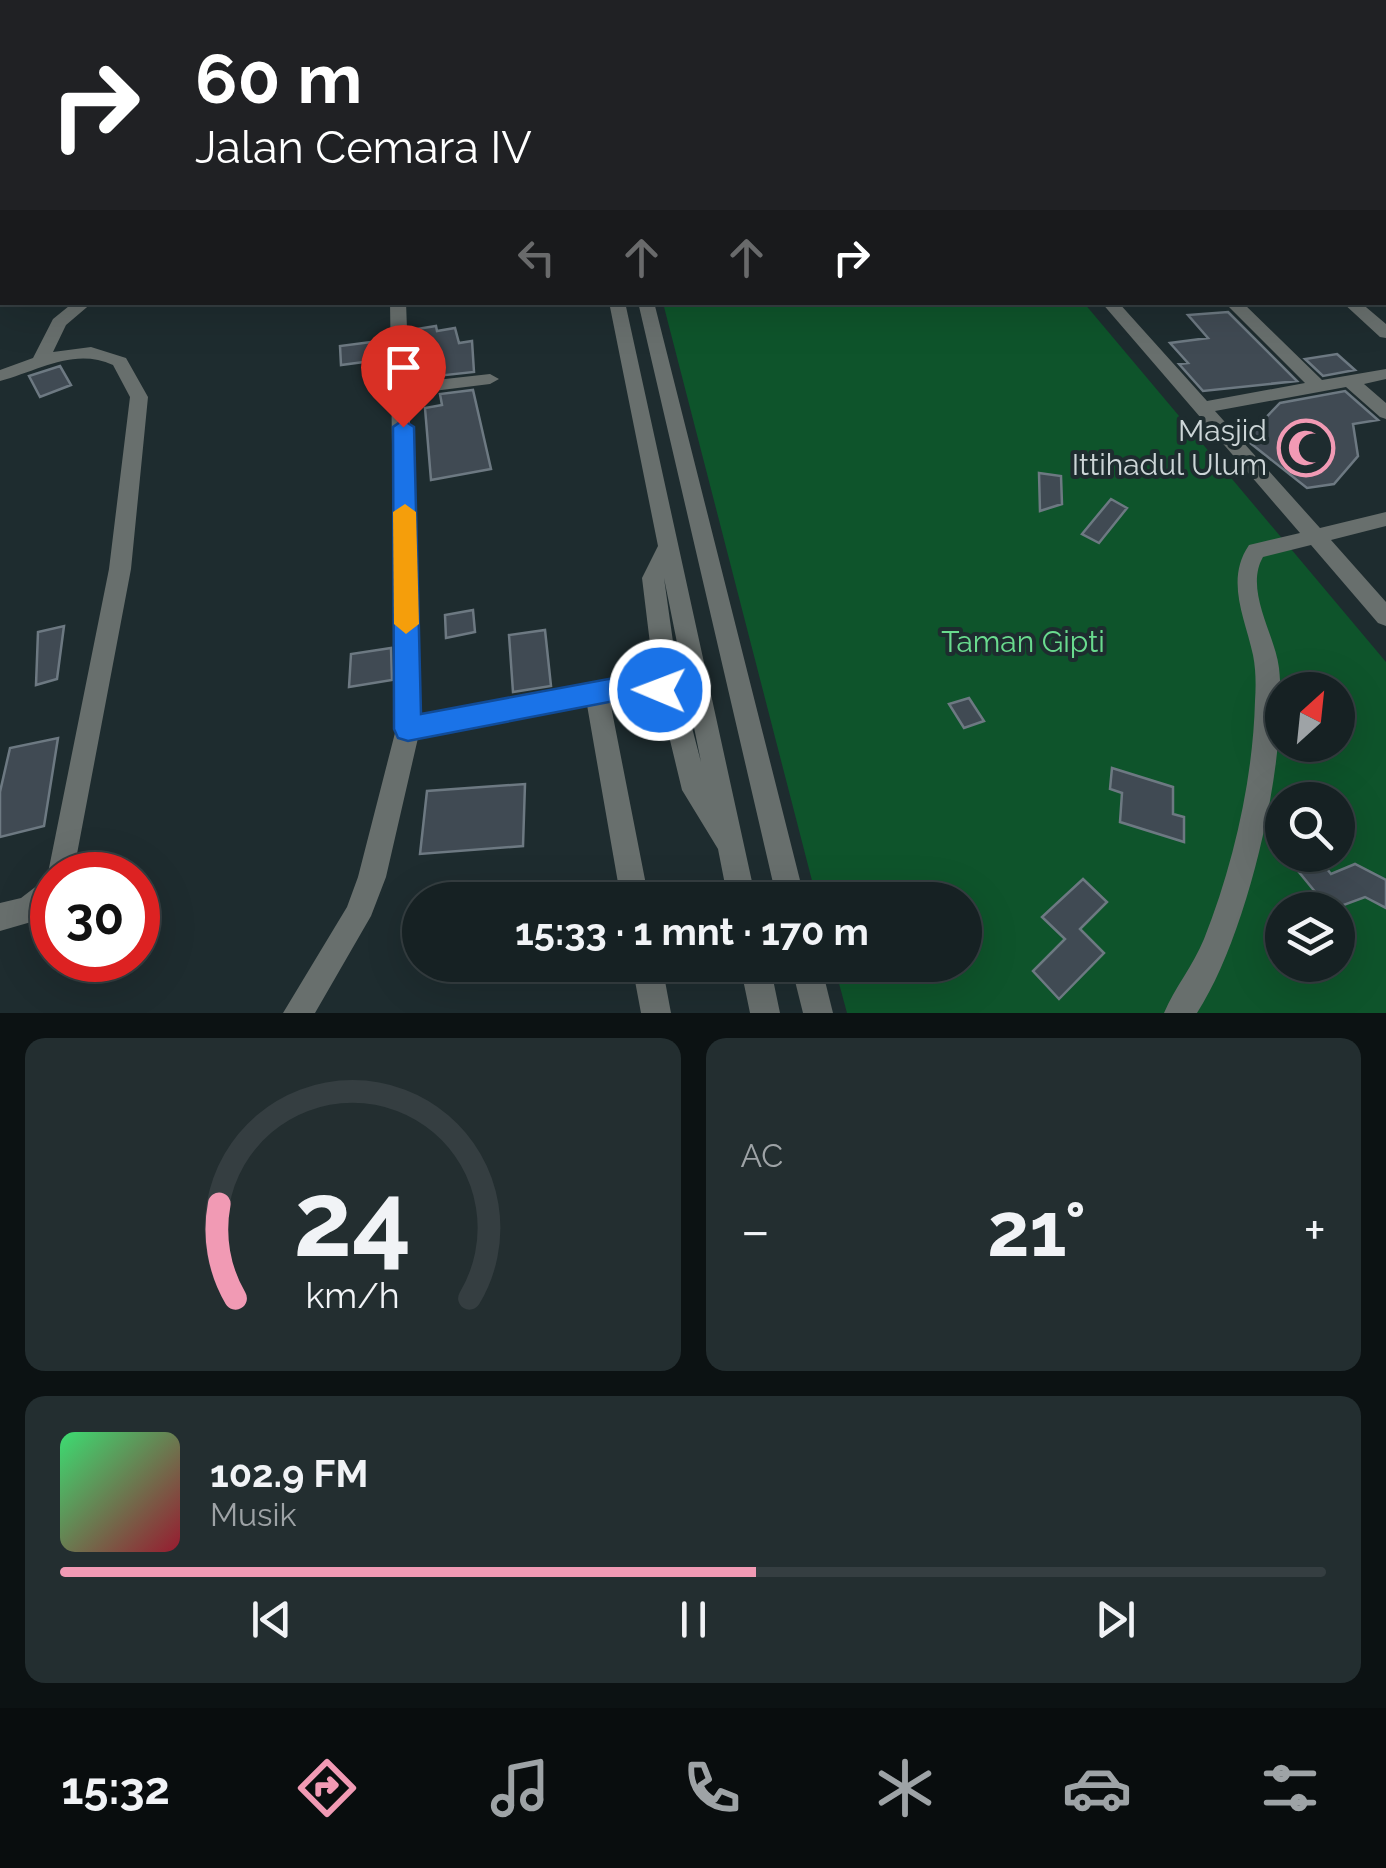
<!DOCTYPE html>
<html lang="id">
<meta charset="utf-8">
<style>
:root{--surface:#162123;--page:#232e30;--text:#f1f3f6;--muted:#9ea3a6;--line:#353e41;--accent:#f19ab4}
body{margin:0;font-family:Raleway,sans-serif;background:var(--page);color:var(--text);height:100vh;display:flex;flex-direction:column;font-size:38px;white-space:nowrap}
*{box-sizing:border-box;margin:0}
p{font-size:32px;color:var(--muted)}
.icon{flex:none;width:55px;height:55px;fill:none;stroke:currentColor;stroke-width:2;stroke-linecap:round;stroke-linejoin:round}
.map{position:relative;height:1013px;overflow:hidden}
.side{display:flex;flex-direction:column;gap:25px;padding:25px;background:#0c1213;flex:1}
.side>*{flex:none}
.top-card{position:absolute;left:0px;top:0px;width:1388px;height:305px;box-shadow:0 10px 40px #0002,0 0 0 2px var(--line);background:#202124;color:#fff;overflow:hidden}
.needle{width:65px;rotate:27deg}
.buttons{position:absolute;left:1265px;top:672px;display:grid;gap:20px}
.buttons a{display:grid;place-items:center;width:90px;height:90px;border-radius:50%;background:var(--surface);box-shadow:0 10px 40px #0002,0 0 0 2px var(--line);font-size:50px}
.speed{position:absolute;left:30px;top:852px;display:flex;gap:20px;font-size:50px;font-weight:700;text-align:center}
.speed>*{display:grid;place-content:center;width:130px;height:130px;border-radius:50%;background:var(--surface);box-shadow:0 10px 40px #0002,0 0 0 2px var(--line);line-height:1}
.speed .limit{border:15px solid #d22;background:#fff;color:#111}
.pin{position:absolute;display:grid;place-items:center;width:85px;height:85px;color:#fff;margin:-102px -42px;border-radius:50% 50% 50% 0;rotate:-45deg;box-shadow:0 0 10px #0007}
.pin .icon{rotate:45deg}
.me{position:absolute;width:110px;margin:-55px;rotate:271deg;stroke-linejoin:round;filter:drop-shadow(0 0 8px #0008)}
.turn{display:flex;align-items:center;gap:35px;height:210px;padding:0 30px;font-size:45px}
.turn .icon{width:130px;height:130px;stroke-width:2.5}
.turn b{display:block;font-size:70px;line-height:85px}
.lanes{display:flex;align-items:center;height:95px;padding:0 30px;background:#0003;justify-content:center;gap:50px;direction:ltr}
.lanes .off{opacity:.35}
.big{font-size:75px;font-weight:700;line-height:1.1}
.side .widget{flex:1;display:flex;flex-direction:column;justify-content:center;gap:15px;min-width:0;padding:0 35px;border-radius:20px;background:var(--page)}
.side .dial{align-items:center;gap:0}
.dial svg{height:260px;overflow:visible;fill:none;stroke:var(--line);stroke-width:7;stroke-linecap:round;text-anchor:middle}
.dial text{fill:var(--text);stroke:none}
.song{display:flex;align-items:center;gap:30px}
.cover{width:120px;height:120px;border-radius:15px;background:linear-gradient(135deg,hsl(140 70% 55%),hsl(350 70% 35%))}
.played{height:10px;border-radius:5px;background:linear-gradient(90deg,var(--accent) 55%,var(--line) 55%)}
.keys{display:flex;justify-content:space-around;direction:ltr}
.heat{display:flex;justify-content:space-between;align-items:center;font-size:55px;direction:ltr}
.side .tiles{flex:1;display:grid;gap:25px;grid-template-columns:1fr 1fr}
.widget:last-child{grid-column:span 2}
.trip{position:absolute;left:402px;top:882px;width:580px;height:100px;border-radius:50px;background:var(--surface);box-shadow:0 10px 40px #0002,0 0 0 2px var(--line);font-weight:700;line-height:100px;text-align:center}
.tab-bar{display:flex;height:160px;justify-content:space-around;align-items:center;background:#090d0e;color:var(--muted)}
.tab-bar .icon{width:70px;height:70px}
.tab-bar .current{color:var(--accent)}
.tab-bar b{font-size:45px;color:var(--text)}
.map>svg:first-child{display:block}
.green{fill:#0e542b;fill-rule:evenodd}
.building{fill:#404a53;stroke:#6d7982;stroke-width:2.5}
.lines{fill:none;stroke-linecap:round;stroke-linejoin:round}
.lane{stroke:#686f6d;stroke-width:6}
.street{fill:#686f6d;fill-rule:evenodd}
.route{fill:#1a73e8;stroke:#114b97;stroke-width:2.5}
.slow{fill:#f59e0b}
.labels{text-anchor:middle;stroke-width:8;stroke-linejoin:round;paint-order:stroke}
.poi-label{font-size:30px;fill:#ccd5d7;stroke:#1e2c2f;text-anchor:end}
.park-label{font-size:30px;fill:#69db8e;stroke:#1e2c2f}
</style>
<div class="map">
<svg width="1386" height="1013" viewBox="0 0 1386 1013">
<rect width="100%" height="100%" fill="#1e2c2f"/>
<!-- green -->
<path class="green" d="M663,303h421l302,359v351h-539l-13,-48h131v-65h-148zM1282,690h56v55h-56zM1282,800h56v55h-56zM1282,910h56v55h-56z"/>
<!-- building -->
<path class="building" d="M1228,312l69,69 -94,10 -24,-27 9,-1 -18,-20 38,-5 -20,-23z
M436,326l1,5 18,-3 4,15 13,-2 2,31 -37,4 -2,-12 -22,4 -2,-31 7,-1 -1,-7z
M387,340v19l-46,6 -1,-19z
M1337,354l18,16 -32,6 -18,-17z
M60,366l11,19 -31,12 -11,-21z
M473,390l18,79 -60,11 -6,-72 17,-3 -2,-11z
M1345,391l33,29 -25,4 5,32 -24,28 -27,4 -62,-49 35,-36z
M1039,473l22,3 1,28 -22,7z
M1111,499l16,9 -28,35 -17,-9z
M473,610l2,22 -29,6 -1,-23z
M64,626l-7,53 -21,6 2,-53z
M545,630l6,56 -38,6 -4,-57z
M391,648l1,32 -43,7 2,-33z
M969,698l15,23 -20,7 -15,-24z
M58,738l-14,88 -44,11v-45l10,-44z
M1112,768l61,19v27l11,3v25l-64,-20 2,-29 -12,-4z
M525,784l-2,62 -103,8 7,-63z
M1285,855h31l15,19 24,-10 31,16v28l-21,-11 -35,13z
M1083,879l24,23 -27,27 24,24 -45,46 -26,-28 32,-32 -23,-22z"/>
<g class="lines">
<!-- lane -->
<path class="lane" d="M28,0l5,2"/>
<!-- street -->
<path class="street" d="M480,0h10l1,2h-10z
M1165,0h16l1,2h-14z
M1259,0h16l1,2h-14z
M1346,0h16l1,2h-14z
M1385,8h1v6h-1z
M1385,38h1v7h-1z
M0,42h2v8h-2z
M1385,76h1v7h-1z
M1386,103v14l-1,1v-14z
M2,125v8l-2,1v-8z
M1385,187h1v8h-1z
M1385,226h1v9h-1z
M74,302h19l-27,23 -13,27 38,-5 35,11 22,39 -17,172 -58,306h-21v33l-14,12 -38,11v-28l21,-5 26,-20 62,-309 21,-172 -17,-32c-39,-18 -75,6 -113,16v-11l33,-12 20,-39z
M390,302h16l3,81 81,-9 9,5 -9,5 -81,10 11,322 219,-41 13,-15 -10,-82 16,-32 -49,-244h16l131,598h-28l-10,-51 -36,-59 -20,-83 -19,-12 -33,6 39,199h-28l-34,-195 -169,33 -32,139 -15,39 -56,97h-32l64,-106 11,-30 38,-148zM664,578l37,184 -16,-61 -4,-7 -19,-12 14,-19z
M638,302h16l151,598h-28z
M1101,302h17l89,99 98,-18 -81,-81h18l80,78 64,-11v10l-22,5 22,19v16l-6,-2 -34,-30 -131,24 105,117 66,-16v14l-55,14 55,62v24l-8,-3 -67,-78 -48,12c-19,33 12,77 16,111 10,91 -32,269 -82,345h-33c11,-26 29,-47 40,-74 29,-73 49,-159 51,-238 1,-15 1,-31 -2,-46 -8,-37 -28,-75 -4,-110l51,-12z
M1342,302h18l26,22v14l-6,-1z
M632,965h30l9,48h-30z
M740,965h30l10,48h-30z
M791,965h30l12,48h-30z"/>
</g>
<!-- route -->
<path class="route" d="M403,420l11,7 7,287 225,-42 23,9 4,9 -4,8 -9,3 -15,-6 -237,46 -10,-3 -4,-9 -1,-302z"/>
<!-- slow -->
<path class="slow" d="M405,504l11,8 3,112 -13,10 -12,-10 -1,-112z"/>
<!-- icons -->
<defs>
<g id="mosque-ring" transform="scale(2.875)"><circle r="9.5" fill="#1e2c2f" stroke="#f19ab4" stroke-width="1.5"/><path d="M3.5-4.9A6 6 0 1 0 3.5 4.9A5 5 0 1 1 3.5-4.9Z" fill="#f19ab4"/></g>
</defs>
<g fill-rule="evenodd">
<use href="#mosque-ring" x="1306" y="448"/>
</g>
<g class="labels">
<!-- poi labels -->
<g class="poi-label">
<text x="1267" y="441">Masjid<tspan x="1267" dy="34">Ittihadul Ulum</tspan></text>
</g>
<!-- park labels -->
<g class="park-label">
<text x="1023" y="652">Taman Gipti</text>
</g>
</g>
</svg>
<div class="buttons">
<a><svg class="needle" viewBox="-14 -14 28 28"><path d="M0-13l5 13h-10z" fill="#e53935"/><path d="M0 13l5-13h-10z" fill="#9ea3a6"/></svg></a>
<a><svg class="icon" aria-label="search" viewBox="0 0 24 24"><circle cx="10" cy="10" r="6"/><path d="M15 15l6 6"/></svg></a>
<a><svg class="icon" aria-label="layers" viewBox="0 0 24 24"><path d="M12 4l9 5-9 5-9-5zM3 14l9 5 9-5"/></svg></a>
</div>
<div class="speed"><div class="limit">30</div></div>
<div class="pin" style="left:403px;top:427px;background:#d93025"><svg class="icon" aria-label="arrive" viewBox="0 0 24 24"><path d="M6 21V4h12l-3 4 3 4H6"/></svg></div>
<svg class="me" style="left:660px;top:690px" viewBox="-20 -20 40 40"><circle r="17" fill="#1a73e8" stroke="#fff" stroke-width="3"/><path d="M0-11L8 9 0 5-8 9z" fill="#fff"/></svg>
<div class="trip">15:33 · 1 mnt · 170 m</div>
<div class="top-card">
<div class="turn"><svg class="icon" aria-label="right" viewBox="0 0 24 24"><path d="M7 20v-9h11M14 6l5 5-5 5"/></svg><div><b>60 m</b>Jalan Cemara IV</div></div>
<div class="lanes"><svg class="icon off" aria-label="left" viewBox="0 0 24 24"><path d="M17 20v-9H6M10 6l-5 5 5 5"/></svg><svg class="icon off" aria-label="ahead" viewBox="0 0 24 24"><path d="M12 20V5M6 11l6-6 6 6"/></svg><svg class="icon off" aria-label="ahead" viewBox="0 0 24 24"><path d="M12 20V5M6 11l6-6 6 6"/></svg><svg class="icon" aria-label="right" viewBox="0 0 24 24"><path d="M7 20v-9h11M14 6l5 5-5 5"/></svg></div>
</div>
</div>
<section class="side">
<div class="tiles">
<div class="widget dial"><svg viewBox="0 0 100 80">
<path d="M14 69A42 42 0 1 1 86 69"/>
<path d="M14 69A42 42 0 0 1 9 40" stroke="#f19ab4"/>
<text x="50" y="56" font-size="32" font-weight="700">24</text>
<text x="50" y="72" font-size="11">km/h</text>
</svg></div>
<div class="widget"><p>AC</p>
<div class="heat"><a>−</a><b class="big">21°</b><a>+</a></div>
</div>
<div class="widget">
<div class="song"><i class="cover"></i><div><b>102.9 FM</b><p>Musik</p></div></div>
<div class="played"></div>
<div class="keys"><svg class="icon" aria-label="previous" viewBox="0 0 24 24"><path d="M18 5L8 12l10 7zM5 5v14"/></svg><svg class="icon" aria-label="pause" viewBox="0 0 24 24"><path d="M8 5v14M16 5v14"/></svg><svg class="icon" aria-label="next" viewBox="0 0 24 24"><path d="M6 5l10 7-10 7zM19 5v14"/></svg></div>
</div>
</div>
</section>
<nav class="tab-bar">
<b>15:32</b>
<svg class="icon current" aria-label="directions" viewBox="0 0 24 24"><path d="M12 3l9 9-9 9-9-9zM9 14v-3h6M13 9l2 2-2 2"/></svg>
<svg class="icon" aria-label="music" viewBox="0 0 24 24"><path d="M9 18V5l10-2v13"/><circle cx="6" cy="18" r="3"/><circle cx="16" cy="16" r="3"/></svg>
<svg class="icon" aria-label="phone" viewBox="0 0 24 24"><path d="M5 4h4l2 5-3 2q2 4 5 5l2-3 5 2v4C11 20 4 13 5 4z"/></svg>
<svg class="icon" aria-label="climate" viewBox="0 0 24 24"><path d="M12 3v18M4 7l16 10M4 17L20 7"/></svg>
<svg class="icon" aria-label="car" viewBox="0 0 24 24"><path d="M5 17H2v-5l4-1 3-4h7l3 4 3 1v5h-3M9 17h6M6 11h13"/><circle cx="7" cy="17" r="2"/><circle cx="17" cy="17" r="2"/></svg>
<svg class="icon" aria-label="filters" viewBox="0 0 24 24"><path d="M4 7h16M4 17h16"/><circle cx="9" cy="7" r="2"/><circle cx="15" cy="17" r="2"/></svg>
</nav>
